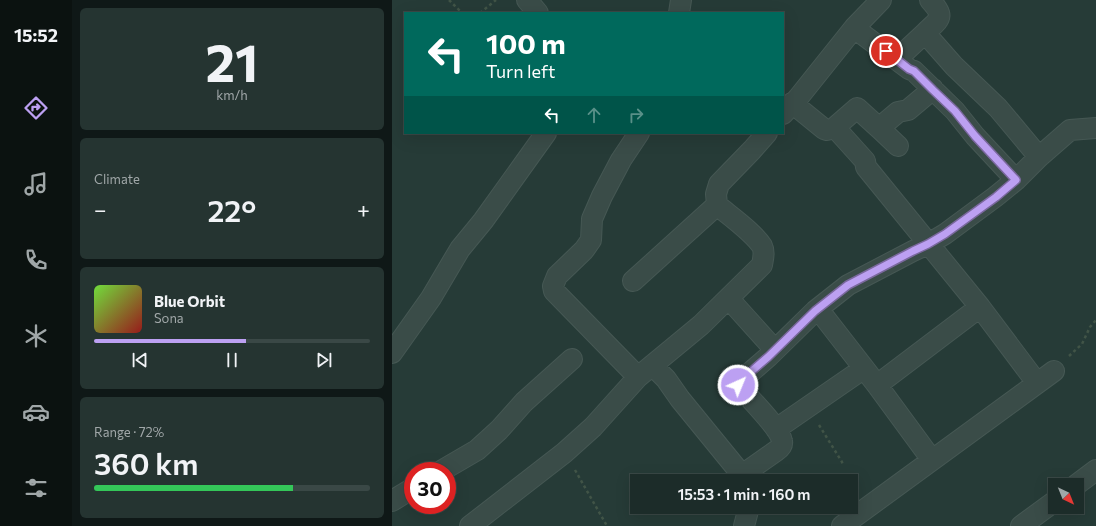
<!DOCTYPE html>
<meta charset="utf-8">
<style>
:root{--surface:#1c2c29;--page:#253431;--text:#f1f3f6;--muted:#a0a7a8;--line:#3a4846;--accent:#bca0f2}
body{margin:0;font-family:Commissioner,sans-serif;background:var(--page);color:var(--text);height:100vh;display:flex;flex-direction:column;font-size:15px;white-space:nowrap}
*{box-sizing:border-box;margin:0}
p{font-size:13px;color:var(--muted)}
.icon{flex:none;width:22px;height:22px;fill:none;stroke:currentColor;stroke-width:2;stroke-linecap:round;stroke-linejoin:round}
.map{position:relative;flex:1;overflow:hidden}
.sheet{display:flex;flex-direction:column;gap:8px;padding:8px;background:#0f1817;width:320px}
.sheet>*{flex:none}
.hud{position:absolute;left:12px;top:12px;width:380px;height:122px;border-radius:0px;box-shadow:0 4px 16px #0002,0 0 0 1px var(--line);background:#00695c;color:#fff;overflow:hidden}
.needle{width:26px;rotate:137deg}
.fabs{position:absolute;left:656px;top:478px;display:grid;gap:8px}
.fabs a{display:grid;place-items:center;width:36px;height:36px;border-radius:0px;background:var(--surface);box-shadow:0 4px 16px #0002,0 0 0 1px var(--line);font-size:20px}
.speed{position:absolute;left:12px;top:462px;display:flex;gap:8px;font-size:20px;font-weight:700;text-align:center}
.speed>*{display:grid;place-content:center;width:52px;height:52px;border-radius:50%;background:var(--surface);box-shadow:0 4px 16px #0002,0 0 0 1px var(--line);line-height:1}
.speed .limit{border:6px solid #d22;background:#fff;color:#111}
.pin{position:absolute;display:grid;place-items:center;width:34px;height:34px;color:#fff;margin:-17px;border:2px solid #fff;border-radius:50%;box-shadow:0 1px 4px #0007}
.me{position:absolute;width:44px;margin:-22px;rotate:44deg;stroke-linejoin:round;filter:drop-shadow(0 0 3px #0008)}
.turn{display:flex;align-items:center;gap:14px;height:84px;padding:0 16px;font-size:18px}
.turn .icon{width:52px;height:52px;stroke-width:2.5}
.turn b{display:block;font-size:28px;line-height:34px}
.lanes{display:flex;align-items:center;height:38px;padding:0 16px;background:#0003;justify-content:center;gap:20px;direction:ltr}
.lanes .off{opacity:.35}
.big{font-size:30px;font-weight:600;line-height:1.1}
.sheet .card{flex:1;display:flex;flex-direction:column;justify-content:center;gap:6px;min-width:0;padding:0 14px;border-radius:6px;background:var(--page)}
.sheet .dial{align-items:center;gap:0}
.dial b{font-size:52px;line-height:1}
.song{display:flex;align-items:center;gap:12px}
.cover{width:48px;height:48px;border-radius:6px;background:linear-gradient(135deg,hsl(100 70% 55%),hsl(0 70% 35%))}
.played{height:4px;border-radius:2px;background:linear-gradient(90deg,var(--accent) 55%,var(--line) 55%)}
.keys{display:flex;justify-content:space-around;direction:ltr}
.heat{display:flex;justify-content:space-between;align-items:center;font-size:22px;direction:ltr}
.charge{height:6px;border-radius:3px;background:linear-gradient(90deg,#34c759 72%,var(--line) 0)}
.trip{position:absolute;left:238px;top:474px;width:228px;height:40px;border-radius:0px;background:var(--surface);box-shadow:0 4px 16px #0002,0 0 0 1px var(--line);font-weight:600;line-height:40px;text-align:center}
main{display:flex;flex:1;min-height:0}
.menu{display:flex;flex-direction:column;width:72px;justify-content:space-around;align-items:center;background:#0b1210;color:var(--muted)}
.menu .icon{width:28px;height:28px}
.menu .on{color:var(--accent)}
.menu b{font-size:18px;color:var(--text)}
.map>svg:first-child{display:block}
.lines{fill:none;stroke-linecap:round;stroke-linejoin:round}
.street-casing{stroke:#465854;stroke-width:22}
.path{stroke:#415447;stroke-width:2.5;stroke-dasharray:3 3;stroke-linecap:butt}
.street{stroke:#3a4c48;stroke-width:20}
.route-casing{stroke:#7a689d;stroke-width:10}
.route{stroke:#bca0f2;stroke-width:7}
</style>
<main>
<nav class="menu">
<b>15:52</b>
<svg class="icon on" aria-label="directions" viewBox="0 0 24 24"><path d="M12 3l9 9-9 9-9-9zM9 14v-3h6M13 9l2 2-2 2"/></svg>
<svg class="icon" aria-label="music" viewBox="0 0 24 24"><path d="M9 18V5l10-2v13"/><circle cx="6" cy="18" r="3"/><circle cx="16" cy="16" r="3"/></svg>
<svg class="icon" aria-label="phone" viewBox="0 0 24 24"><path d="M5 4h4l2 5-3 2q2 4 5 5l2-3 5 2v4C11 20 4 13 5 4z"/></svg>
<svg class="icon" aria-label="climate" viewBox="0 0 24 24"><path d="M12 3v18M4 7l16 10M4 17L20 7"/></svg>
<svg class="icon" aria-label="car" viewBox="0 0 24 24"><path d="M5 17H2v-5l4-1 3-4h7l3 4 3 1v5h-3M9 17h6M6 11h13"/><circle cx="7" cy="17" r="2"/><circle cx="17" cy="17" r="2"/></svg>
<svg class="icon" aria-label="filters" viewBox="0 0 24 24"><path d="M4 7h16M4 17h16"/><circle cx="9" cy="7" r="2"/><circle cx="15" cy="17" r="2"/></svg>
</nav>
<section class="sheet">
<div class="card dial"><b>21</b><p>km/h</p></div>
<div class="card"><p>Climate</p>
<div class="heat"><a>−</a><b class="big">22°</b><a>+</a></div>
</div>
<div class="card">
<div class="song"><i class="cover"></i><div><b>Blue Orbit</b><p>Sona</p></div></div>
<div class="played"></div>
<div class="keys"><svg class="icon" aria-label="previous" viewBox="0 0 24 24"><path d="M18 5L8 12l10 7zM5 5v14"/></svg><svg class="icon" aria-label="pause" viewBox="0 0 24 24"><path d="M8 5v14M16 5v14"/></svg><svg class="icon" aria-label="next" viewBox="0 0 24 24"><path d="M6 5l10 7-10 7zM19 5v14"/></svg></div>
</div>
<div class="card"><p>Range · 72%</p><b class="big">360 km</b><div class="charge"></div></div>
</section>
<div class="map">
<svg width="704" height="526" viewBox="0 0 704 526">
<rect width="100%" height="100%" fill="#263b37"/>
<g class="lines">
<!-- street casing -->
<g class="street-casing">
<path id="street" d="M135,0l11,13
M489,0l-27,28 55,41 5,2 41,40 20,25 41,44
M538,0c16,18 10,18 -5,33l29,33 44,42 41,49
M287,13l2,-13
M505,59l28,-26
M400,103l32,26 3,1 7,-2 4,3 27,30 1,6 114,140
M391,114l15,-16 56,-70
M442,128l23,-20 22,20 19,-16 10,-2 25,-21
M487,128l19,18
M241,281l84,-76 -1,-11 3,-10 33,-34 15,-17
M337,299l46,51
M426,309l59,76 55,75
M0,353l39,-55 29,-49 23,-28 63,-88
M261,366l13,13 14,20 62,76 2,6
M246,377l-84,-86 -1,-5 4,-10 27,-26 7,-10 1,-21 10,-23 19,-36 18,-27
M485,385l103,-78 57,76
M384,429l87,-60
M49,471l36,-21 22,-20 25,-28 48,-43
M343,481l7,-6 34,-24c3,-2 7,-5 6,-10 -2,-13 -34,-44 -43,-55l-1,-3 1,-1 29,-25 47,-46 33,-26 65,-34 15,-7 17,-10 50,-37 21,-17 23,-23 31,-27 26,-2
M684,485l20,-15
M0,501l21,-13
M78,526l94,-73 29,-26 45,-50 63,-52 61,-60c1,-6 3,-13 0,-19 -9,-14 -32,-30 -45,-41
M352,526l5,-19
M450,526l212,-155
M629,526l34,-25"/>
</g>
<!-- path -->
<path class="path" d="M57,0l13,13
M88,13l16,-13
M677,356l13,-12 8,-17 6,-7
M427,425l23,37 1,4
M183,470l32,56"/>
<!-- street -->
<use href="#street" class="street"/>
</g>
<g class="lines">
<!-- route casing -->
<g class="route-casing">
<path id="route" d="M346,385l1,-3 29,-25 47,-46 33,-26 65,-34 15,-7 17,-10 51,-37 20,-17 -41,-44 -20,-25 -22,-21 -19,-19 -5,-2 -23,-18"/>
</g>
<!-- route -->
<use href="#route" class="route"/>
</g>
</svg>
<div class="fabs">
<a><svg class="needle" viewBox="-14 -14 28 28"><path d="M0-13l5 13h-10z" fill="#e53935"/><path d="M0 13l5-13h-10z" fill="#a0a7a8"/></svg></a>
</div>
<div class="speed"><div class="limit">30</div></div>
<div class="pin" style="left:494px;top:51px;background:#d93025"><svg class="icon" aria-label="arrive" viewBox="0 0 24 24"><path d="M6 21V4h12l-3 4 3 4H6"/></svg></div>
<svg class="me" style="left:346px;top:385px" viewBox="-20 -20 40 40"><circle r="17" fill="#bca0f2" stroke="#fff" stroke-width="3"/><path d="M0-11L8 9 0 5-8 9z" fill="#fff"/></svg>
<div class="trip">15:53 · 1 min · 160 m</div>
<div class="hud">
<div class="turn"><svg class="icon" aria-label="left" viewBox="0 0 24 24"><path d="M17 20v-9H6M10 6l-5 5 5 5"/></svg><div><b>100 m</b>Turn left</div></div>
<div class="lanes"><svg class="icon" aria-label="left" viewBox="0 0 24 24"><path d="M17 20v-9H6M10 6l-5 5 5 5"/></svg><svg class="icon off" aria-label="ahead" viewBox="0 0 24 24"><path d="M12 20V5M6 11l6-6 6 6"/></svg><svg class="icon off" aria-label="right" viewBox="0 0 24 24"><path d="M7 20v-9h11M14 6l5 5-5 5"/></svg></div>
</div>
</div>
</main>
